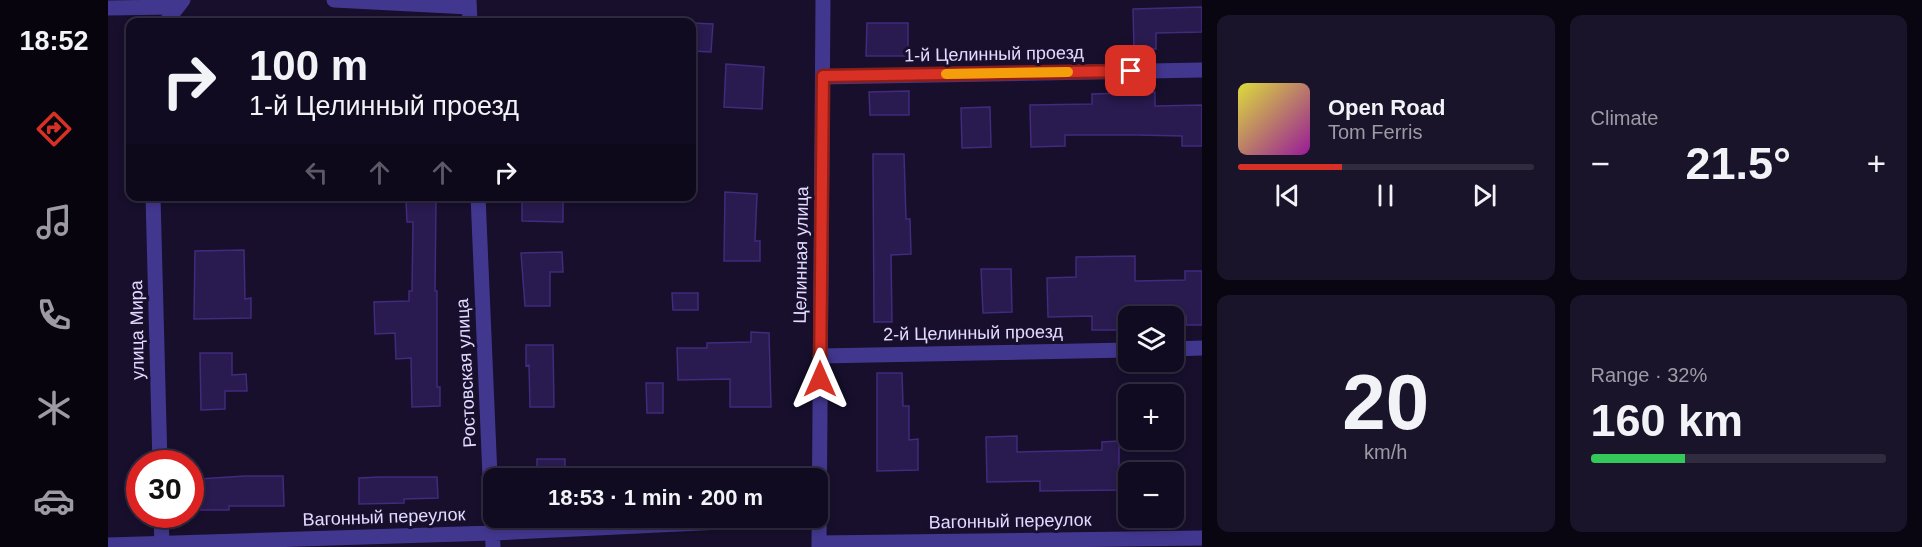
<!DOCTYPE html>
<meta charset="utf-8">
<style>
:root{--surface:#110b21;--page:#1a142a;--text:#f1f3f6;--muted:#9c9ba5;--line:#302b3f;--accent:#d93025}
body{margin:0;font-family:Arial,sans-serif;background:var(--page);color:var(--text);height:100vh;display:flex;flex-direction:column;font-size:22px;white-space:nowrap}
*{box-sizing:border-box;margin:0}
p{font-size:20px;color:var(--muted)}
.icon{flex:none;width:33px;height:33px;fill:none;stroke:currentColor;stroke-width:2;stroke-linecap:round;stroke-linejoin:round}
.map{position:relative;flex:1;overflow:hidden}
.sheet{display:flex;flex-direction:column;gap:15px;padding:15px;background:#090612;width:720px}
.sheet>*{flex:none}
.hud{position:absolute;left:18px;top:18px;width:570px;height:183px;border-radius:12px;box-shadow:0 3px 9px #0003,0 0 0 2px var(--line);background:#110b21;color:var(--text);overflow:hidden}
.tools{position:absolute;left:1010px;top:306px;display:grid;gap:12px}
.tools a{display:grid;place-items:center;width:66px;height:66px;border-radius:12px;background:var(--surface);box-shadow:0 3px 9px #0003,0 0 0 2px var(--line);font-size:30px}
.speed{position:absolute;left:18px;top:450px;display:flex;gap:12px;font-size:30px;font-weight:700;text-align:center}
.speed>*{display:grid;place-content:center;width:78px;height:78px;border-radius:50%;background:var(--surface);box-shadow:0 3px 9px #0003,0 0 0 2px var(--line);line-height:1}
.speed .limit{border:9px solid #d22;background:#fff;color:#111}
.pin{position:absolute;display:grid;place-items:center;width:51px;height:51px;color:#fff;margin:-26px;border-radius:12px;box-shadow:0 3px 9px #0006}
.me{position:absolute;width:66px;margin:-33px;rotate:0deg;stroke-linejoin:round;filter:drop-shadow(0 0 4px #0008)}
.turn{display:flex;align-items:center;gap:21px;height:126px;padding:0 24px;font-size:27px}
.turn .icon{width:78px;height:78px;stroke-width:2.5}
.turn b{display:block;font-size:42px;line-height:51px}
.lanes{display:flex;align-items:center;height:57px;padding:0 24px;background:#0003;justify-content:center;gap:30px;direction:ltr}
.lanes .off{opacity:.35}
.big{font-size:45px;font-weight:800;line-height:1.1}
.sheet .widget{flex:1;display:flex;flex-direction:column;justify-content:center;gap:9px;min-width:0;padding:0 21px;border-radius:12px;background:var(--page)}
.sheet .dial{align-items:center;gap:0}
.dial b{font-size:78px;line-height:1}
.song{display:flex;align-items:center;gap:18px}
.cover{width:72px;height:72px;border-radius:9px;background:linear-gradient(135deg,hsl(60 70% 55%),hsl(300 70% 35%))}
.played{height:6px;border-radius:3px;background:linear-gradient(90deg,var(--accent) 35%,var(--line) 35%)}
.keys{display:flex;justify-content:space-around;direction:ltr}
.heat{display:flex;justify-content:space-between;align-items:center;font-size:33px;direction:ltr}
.charge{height:9px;border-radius:4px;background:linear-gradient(90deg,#34c759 32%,var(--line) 0)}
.sheet .tiles{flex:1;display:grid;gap:15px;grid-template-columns:repeat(2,1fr)}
.trip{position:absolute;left:375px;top:468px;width:345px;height:60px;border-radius:12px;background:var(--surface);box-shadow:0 3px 9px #0003,0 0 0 2px var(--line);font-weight:800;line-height:60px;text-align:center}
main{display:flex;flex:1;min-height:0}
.tabs{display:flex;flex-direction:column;width:108px;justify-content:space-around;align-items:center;background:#07040d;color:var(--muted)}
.tabs .icon{width:42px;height:42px}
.tabs .on{color:var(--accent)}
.tabs b{font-size:27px;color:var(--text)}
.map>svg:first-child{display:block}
.building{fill:#291a4f;stroke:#422a7d;stroke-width:1.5}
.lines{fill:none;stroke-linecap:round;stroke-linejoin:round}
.minor{stroke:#42378f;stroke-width:15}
.tertiary{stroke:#42378f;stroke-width:15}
.route-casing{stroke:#8d1f18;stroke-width:15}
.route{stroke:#d93025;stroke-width:10}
.slow{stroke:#f59e0b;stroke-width:10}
.labels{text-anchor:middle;stroke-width:6;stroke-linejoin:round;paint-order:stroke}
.street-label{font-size:18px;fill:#e2daff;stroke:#170f2c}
</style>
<main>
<nav class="tabs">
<b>18:52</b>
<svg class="icon on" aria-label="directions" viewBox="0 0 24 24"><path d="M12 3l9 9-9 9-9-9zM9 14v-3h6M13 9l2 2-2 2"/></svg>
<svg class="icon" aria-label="music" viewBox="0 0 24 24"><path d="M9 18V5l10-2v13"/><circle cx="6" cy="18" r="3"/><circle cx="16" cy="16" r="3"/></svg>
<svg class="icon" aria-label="phone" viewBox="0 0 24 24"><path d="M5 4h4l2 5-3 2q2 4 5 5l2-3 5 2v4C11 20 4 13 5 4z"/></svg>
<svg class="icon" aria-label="climate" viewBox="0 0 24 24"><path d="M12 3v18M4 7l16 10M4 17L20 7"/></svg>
<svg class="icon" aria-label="car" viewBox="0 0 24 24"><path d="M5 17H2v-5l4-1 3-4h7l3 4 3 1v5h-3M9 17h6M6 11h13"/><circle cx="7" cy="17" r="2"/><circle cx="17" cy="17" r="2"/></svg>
</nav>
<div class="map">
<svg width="1094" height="547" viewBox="0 0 1094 547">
<rect width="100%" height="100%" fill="#170f2c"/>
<!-- building -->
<path class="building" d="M1094,7v25l-46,1v16h-22l-1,-40z
M584,23l21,1 -2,28 -19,-1z
M759,23h41v33h-42z
M618,64l38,3 -2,42 -38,-2z
M801,91v24h-39l-1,-23z
M1047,92v14l47,-1v41h-20v-10l-44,-1h-73v11l-34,1 -1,-42 62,-1v-10z
M882,107l1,40 -29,1 -1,-40z
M765,154h31l2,65h4l1,35 -20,1 1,67h-18z
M617,192l32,2 -2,47h5v20h-36z
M414,198l41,1v23l-41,-1z
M298,199h30l-1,92h2v96h3v19l-28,1 -1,-49 -15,1 -1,-26 -20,1 -1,-32 35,-1v-10h3l1,-69h-6z
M136,250l1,49 6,-1v20l-57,1 1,-68z
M454,252l1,20h-13v34h-25l-4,-53z
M1027,256v25l50,-1v-9h17v54h-16v-9h-69v14h-25v-14l-44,1 -1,-39 29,-1v-20z
M873,269h30l1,43 -29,1z
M564,293h26v17h-25z
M643,332l18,1 2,74h-41v-28l-52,1 -1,-32h30v-5l44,-1z
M418,345h27l1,62h-24l-1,-42 -3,1z
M92,353h32v22l14,-1 1,17h-22v18l-24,1z
M769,373h25l1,33h6v34l9,-1v31l-41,1z
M538,383h17v30h-16z
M909,436v16l85,-2v-8l17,-1v49l-79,1v-10l-53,1 -1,-45z
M429,459h28v19h-28z
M137,476h38l1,30h-55v4h-30v-31z
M271,477h58l1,21 -34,1v4l-45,1v-26z"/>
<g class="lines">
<!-- minor -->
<path class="minor" d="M226,0l135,7
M361,0l1,22
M0,8l68,-1
M715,77l379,-7
M370,196l15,351
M1065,349l29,-1
M712,356l308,-6
M711,543l383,-5
M0,545l385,-12 313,-15
M711,547l4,-547"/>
<!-- tertiary -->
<path class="tertiary" d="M58,22l17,-22
M45,196l7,268
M53,514l1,33"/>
</g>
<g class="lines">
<!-- route casing -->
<g class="route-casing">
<path id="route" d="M712,379l3,-303 308,-5"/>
</g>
<!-- route -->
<use href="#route" class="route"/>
<!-- slow -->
<path class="slow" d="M838,74l122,-2"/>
</g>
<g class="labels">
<!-- street labels -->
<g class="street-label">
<text transform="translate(886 54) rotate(-1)" y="6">1-й Целинный проезд</text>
<text transform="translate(693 255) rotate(-89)" y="6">Целинная улица</text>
<text transform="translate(29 330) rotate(-91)" y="6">улица Мира</text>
<text transform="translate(865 333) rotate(-1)" y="6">2-й Целинный проезд</text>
<text transform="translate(358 373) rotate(-93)" y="6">Ростовская улица</text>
<text transform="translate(276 517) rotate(-2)" y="6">Вагонный переулок</text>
<text transform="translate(902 521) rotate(-1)" y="6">Вагонный переулок</text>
</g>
</g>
</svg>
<div class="tools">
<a><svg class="icon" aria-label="layers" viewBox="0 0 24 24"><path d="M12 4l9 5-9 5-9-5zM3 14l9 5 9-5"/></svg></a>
<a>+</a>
<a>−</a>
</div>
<div class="speed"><div class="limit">30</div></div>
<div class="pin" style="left:1023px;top:71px;background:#d93025"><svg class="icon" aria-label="arrive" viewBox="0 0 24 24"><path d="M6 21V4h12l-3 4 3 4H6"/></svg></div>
<svg class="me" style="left:712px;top:379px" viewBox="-20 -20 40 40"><path d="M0-17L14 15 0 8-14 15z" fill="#d93025" stroke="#fff" stroke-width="4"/></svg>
<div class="trip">18:53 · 1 min · 200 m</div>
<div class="hud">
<div class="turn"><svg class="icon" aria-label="right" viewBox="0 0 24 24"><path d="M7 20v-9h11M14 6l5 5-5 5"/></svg><div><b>100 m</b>1-й Целинный проезд</div></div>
<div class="lanes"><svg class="icon off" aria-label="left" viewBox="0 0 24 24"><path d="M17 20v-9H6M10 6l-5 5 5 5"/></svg><svg class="icon off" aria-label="ahead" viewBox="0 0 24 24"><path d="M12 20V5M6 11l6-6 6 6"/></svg><svg class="icon off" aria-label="ahead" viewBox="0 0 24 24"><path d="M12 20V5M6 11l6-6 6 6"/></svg><svg class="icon" aria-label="right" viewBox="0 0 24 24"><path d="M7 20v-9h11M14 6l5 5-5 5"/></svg></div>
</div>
</div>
<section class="sheet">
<div class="tiles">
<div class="widget">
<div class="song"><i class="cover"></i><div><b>Open Road</b><p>Tom Ferris</p></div></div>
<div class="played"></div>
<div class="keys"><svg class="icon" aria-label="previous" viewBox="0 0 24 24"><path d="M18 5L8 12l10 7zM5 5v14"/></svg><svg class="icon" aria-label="pause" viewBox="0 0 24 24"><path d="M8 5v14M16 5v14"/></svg><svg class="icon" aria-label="next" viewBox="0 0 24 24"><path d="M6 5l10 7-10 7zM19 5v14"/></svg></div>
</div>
<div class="widget"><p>Climate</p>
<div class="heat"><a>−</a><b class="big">21.5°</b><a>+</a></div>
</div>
<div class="widget dial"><b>20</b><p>km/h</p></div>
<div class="widget"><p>Range · 32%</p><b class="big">160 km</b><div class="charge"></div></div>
</div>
</section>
</main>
